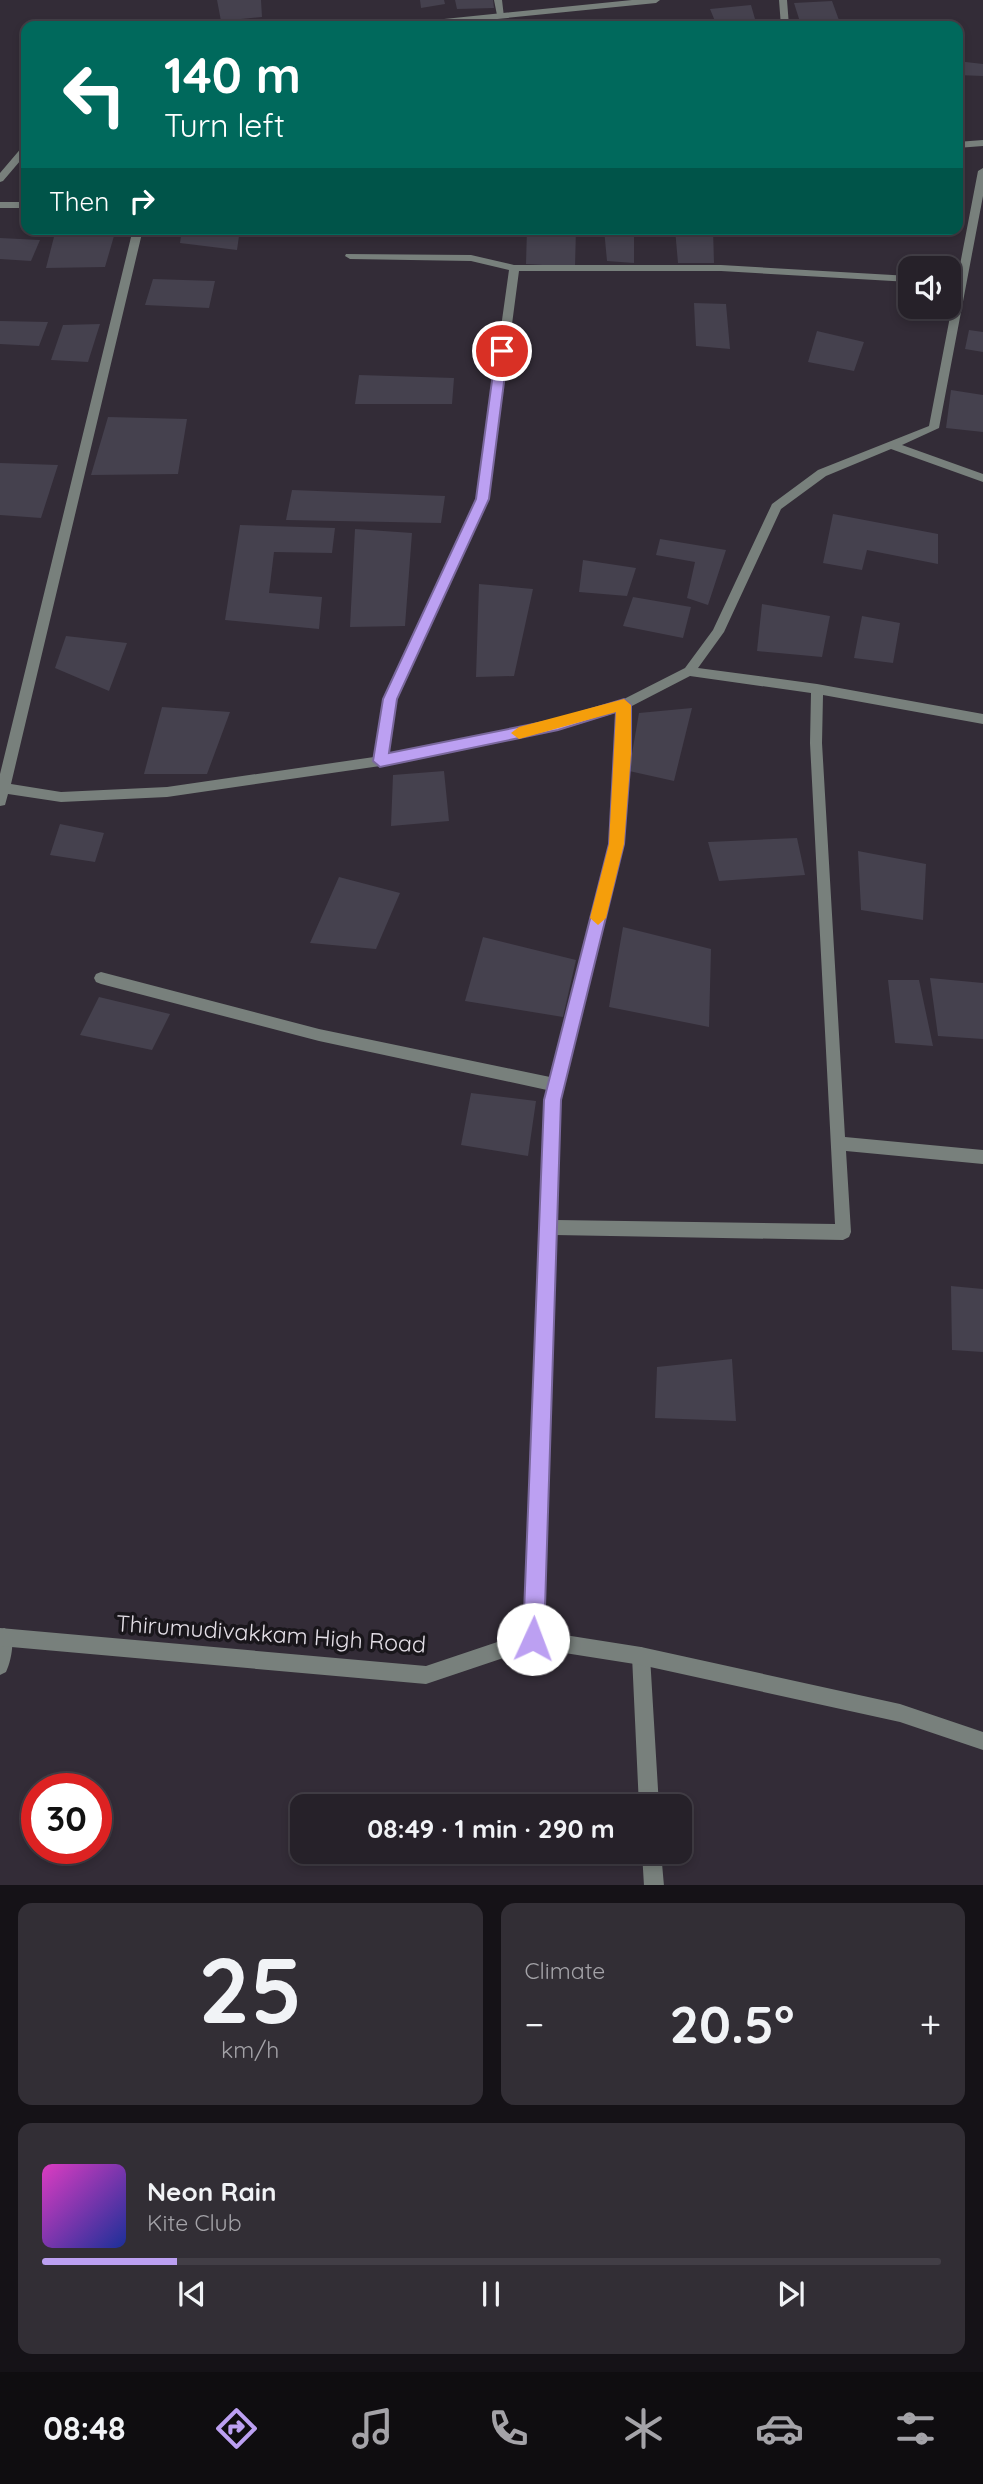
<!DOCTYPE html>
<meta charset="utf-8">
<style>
:root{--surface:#262129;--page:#322e35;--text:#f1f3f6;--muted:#a4a3a8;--line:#423e46;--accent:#bca0f2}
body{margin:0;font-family:Quicksand,sans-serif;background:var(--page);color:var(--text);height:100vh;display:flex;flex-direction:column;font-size:26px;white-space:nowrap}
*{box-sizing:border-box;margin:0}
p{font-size:23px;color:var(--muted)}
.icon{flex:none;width:38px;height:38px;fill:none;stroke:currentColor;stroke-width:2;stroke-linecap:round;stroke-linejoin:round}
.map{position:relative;height:1885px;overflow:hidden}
.details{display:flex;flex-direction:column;gap:18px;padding:18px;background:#151217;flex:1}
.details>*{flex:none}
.guide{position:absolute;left:21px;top:21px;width:942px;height:214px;border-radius:14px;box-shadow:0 4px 10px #0003,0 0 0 2px var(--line);background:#00695c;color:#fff;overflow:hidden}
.fabs{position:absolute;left:898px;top:256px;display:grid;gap:14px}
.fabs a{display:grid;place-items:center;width:63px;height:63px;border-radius:14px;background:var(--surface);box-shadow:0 4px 10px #0003,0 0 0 2px var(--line);font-size:35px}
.speed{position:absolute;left:21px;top:1773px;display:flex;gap:14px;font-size:35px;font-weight:700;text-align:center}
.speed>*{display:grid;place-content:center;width:91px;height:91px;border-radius:50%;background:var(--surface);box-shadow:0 4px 10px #0003,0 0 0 2px var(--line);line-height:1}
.speed .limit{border:10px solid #d22;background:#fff;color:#111}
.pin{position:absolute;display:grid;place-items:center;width:60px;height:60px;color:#fff;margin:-30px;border:4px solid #fff;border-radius:50%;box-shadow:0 2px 7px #0007}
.me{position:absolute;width:77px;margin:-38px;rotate:2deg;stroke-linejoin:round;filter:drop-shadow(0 0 5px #0008)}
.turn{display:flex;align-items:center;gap:24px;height:147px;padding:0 28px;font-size:32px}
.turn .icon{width:91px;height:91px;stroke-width:2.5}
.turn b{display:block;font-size:49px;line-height:60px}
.then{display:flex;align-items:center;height:66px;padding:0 28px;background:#0003;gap:14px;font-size:26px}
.big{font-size:52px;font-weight:800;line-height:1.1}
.details .card{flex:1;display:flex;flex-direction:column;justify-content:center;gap:10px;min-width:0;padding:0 24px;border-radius:14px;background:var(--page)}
.details .dial{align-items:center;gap:0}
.dial b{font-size:91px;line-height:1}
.song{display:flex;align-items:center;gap:21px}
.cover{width:84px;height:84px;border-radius:10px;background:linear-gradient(135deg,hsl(310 70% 55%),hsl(230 70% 35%))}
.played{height:7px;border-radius:4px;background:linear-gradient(90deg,var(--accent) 15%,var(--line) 15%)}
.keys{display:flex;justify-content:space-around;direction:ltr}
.heat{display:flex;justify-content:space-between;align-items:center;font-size:38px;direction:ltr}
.details .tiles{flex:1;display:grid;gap:18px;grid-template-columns:1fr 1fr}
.card:last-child{grid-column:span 2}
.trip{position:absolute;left:290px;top:1794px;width:402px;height:70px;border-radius:14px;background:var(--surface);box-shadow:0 4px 10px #0003,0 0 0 2px var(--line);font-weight:800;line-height:70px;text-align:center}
.tab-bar{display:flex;height:112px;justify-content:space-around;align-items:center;background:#0f0d10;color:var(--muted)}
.tab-bar .icon{width:49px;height:49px}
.tab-bar .on{color:var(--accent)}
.tab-bar b{font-size:32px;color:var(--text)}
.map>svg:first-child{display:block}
.building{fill:#45414e}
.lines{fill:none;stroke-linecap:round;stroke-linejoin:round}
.minor{fill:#78807c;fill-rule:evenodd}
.tertiary{fill:#78807c;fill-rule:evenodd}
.route{fill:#bca0f2;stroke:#7a689d;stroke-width:2}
.slow{fill:#f59e0b}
.labels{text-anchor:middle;stroke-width:7;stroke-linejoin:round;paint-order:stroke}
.near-street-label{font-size:23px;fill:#e4dfe7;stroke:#19161b}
</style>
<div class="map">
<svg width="983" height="1886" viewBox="0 0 983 1886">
<rect width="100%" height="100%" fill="#332c37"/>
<!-- building -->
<path class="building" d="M217,0h44l1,17 -41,4z
M420,0h24l1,4 -24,4z
M455,0h38l1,8 -37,1z
M832,1l8,22 -40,-1 -6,-19z
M751,5l6,21h-40l-7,-17z
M261,20l2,6h-42l-1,-3z
M957,61l26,3v12l-26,-1z
M182,229h58l-3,21 -57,-7z
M527,229h49l-1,38 -49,-3z
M604,229h30v34l-27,-2z
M675,229h38l1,34h-36z
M55,233l59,3 -9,31 -59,1z
M0,238l40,2 -9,21 -31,-2z
M153,279l62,2 -6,27 -64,-3z
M694,303l32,1 4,45 -34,-3z
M0,321l48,1 -9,24 -39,-2z
M100,324l-12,38 -37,-2 12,-35z
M969,330l14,2v20l-18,-3z
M817,331l47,11 -10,29 -46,-9z
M359,375l95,3 -2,26h-97z
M951,390l32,5v37l-37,-4z
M108,417l79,2 -9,55 -87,1z
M0,463l58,2 -17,53 -41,-3z
M292,490l153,6 -4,27 -155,-3z
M833,514l105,20v30l-71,-14 -5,20 -39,-7z
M240,525l95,3 -3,25 -58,-1 -5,41 53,4 -3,32 -94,-9z
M355,529l57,4 -7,93 -55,1z
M660,539l66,11 -18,55 -21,-7 8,-36 -39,-7z
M583,560l53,8 -9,28 -48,-4z
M479,584l54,5 -19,87 -38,1z
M633,597l58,10 -8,31 -60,-12z
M762,604l68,12 -8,41 -65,-6z
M862,616l38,7 -7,40 -39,-5z
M66,636l61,7 -18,48 -54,-23z
M162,707l68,5 -23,62h-63z
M692,708l-18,73 -45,-10 10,-58z
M444,771l5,50 -58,5 2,-51z
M60,824l44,9 -9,29 -45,-7z
M797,838l8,37 -86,6 -11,-39z
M858,851l68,13 -3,56 -62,-10z
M339,877l61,16 -24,56 -66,-6z
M623,927l88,22 -2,78 -100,-20z
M483,937l93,23 -13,57 -98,-16z
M930,978l53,5v56l-45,-3z
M888,980h31l14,66 -38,-3z
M99,997l71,17 -18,36 -72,-15z
M471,1093l65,8 -8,55 -67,-11z
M951,1286l32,3v63l-31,-2z
M732,1359l4,62 -81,-3 2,-51z"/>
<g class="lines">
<!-- minor -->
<path class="minor" d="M494,0h8l2,17 -7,-2z
M779,0h8l2,26h-8z
M983,140v6l-26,2v-6z
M983,168v28l-44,232 -37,17 81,29v8l-92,-33 -65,27 -45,33 -57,123 -26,36 119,16 166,30v10l-160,-29 -1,48 23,394 138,13v14l-137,-13 5,81 -2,5 -6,3 -288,-5 -13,404 -3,6 -6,3 -6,-3 -3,-6 21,-539 2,-10 -228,-49 -218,-57 -5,-2 -2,-4 2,-4 5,-2 218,57 231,48 60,-233 8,-90v-42l-59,18 -158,33 -234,34 -106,5 -53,-8 -3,11 -5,1v-32l133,-545h10l-132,555 50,8 106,-5 207,-30 10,-58 93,-200 32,-229 -38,-9 -121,-2 -5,-3 1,-2 125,1 43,10h207l189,11v6l-189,-11h-202l-30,228 -93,200 -9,56 172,-35 61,-19 65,-33 28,-38 59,-126 46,-34 111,-44 49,-255zM690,676l121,17 -1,50 25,481 -279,-4 3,-120 65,-256 6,-90v-47z
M0,202h26v6h-26z
M4,1628l6,3c5,11 1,30 -4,41l-6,3v-45z
M641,1647l6,3 3,6 9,150h-20l-7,-150 3,-6z
M642,1852h19l3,34h-20z"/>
<!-- tertiary -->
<path class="tertiary" d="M632,0h28l-4,3 -229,23h-26l4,-3z
M26,145v9l-23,27 -3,1v-9l23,-27z
M0,1628l426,38 107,-36 108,17 259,57 83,28v18l-83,-28 -259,-57 -108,-17 -107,36 -426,-38z"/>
</g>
<!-- route -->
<path class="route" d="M502,347l6,4 -19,148 -92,200 -8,54 169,-34 66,-20 7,6v49l-7,90 -63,256 -17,539 -3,7 -8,3 -7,-3 -3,-7 21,-539 65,-256 7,-132 -58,18 -178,37 -7,-6 10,-62 93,-200 20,-148z"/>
<!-- slow -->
<path class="slow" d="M624,699l7,6v49l-7,90 -18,74 -8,7 -8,-7 19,-74 7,-132 -97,27 -8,-6 8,-6z"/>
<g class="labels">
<!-- near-street labels -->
<g class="near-street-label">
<text transform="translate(271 1634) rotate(4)" y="8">Thirumudivakkam High Road</text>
</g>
</g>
</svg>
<div class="fabs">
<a><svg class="icon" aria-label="sound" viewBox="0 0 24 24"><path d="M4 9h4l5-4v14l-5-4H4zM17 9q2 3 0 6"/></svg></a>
</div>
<div class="speed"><div class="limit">30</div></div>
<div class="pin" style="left:502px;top:351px;background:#d93025"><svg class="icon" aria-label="arrive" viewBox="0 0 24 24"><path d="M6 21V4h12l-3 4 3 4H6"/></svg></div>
<svg class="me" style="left:533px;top:1639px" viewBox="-20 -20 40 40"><circle r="19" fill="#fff"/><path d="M0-13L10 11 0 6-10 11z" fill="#bca0f2"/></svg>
<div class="trip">08:49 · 1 min · 290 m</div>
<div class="guide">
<div class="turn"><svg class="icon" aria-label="left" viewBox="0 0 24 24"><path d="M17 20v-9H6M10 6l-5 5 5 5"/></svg><div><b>140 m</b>Turn left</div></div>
<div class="then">Then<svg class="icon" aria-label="right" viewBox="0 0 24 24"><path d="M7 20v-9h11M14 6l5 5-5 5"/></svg></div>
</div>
</div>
<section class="details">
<div class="tiles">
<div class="card dial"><b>25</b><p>km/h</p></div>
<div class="card"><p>Climate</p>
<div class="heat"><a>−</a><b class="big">20.5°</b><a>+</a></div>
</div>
<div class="card">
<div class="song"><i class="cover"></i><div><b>Neon Rain</b><p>Kite Club</p></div></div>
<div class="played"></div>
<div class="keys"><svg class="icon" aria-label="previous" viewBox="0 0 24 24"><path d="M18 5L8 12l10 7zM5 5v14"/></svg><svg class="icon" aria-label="pause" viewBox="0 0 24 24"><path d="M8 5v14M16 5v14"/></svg><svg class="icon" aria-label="next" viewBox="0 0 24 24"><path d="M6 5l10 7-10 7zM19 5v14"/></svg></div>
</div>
</div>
</section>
<nav class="tab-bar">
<b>08:48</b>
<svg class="icon on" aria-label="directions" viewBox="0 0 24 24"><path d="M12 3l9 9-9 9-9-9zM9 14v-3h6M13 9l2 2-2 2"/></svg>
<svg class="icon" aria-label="music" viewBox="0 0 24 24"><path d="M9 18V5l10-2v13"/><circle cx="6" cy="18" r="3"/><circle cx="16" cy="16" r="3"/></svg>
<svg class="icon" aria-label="phone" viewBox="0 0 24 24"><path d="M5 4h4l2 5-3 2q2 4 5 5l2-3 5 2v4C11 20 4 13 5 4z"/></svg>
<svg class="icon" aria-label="climate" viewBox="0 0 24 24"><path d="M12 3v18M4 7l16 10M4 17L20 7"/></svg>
<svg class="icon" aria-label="car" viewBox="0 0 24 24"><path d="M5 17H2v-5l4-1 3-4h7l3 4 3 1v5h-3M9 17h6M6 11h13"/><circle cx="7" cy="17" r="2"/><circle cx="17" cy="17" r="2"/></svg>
<svg class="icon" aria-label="filters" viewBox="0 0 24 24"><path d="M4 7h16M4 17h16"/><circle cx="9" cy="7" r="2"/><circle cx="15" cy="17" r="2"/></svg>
</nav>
